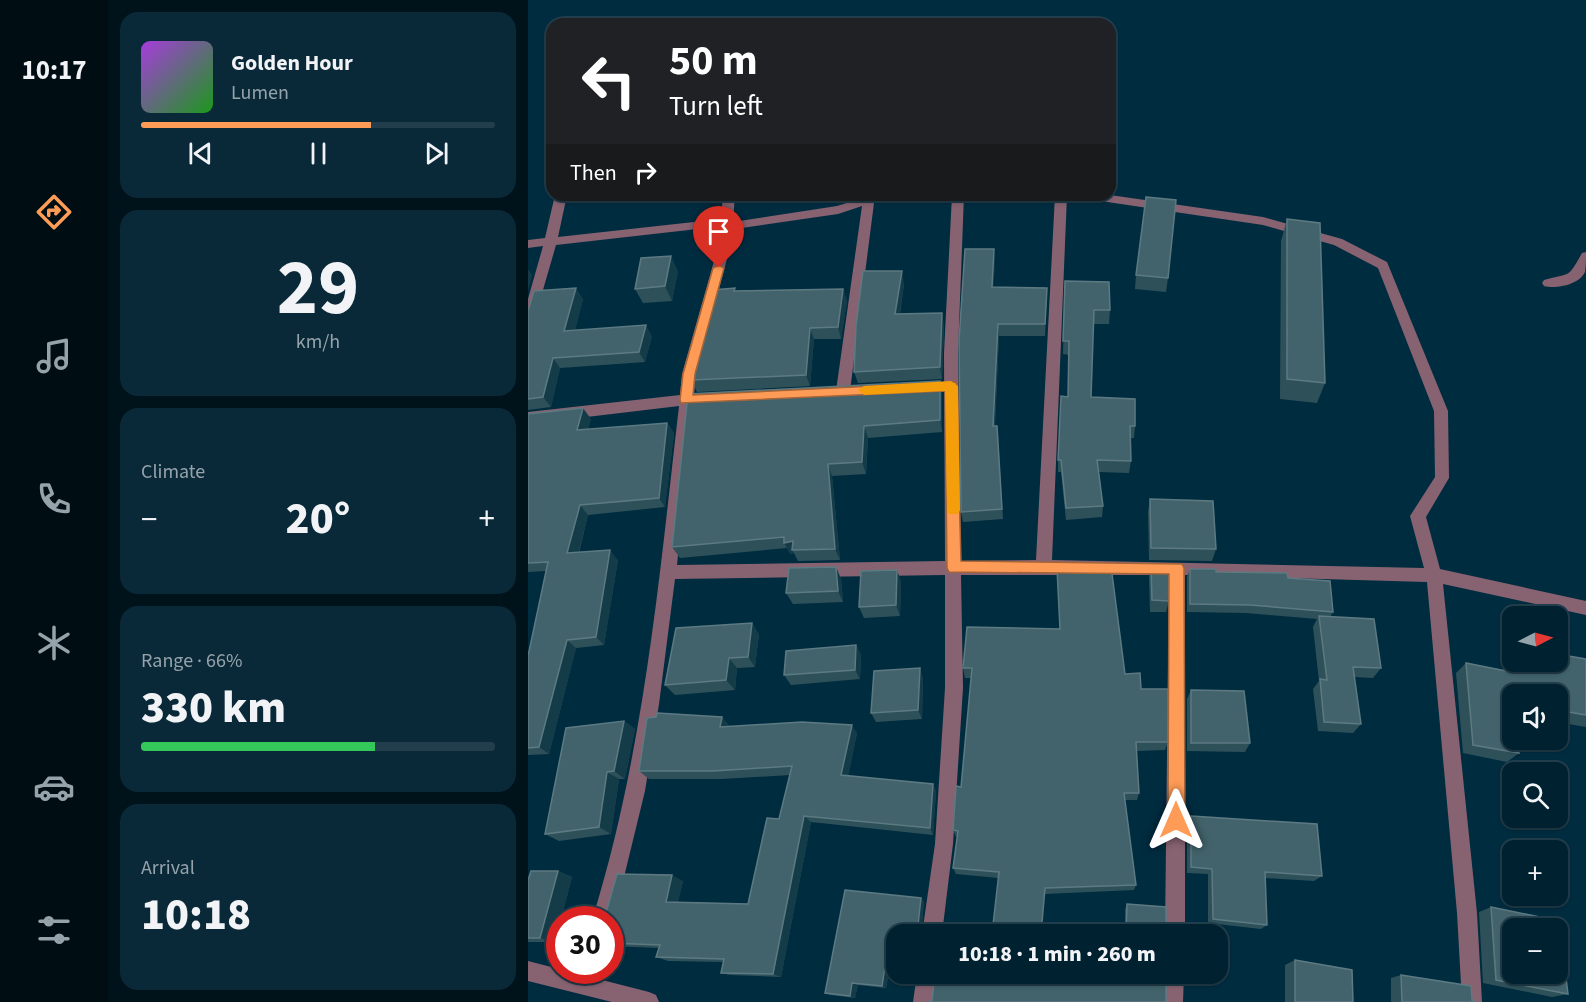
<!DOCTYPE html>
<meta charset="utf-8">
<style>
:root{--surface:#002130;--page:#0a2938;--text:#f1f3f6;--muted:#95a3ab;--line:#223e4c;--accent:#fe9c57}
body{margin:0;font-family:"Source Sans 3",sans-serif;background:var(--page);color:var(--text);height:100vh;display:flex;flex-direction:column;font-size:22px;white-space:nowrap}
*{box-sizing:border-box;margin:0}
p{font-size:20px;color:var(--muted)}
.icon{flex:none;width:33px;height:33px;fill:none;stroke:currentColor;stroke-width:2;stroke-linecap:round;stroke-linejoin:round}
.map{position:relative;flex:1;overflow:hidden}
.drawer{display:flex;flex-direction:column;gap:12px;padding:12px;background:#00121a;width:420px}
.drawer>*{flex:none}
.hud{position:absolute;left:18px;top:18px;width:570px;height:183px;border-radius:18px;box-shadow:0 2px 4px #0004,0 0 0 2px var(--line);background:#202124;color:#fff;overflow:hidden}
.needle{width:39px;rotate:84deg}
.controls{position:absolute;left:974px;top:606px;display:grid;gap:12px}
.controls a{display:grid;place-items:center;width:66px;height:66px;border-radius:12px;background:var(--surface);box-shadow:0 2px 4px #0004,0 0 0 2px var(--line);font-size:30px}
.speed{position:absolute;left:18px;top:906px;display:flex;gap:12px;font-size:30px;font-weight:700;text-align:center}
.speed>*{display:grid;place-content:center;width:78px;height:78px;border-radius:50%;background:var(--surface);box-shadow:0 2px 4px #0004,0 0 0 2px var(--line);line-height:1}
.speed .limit{border:9px solid #d22;background:#fff;color:#111}
.pin{position:absolute;display:grid;place-items:center;width:51px;height:51px;color:#fff;margin:-62px -26px;border-radius:50% 50% 50% 0;rotate:-45deg;box-shadow:0 0 6px #0007}
.pin .icon{rotate:45deg}
.me{position:absolute;width:66px;margin:-33px;rotate:0deg;stroke-linejoin:round;filter:drop-shadow(0 0 4px #0008)}
.turn{display:flex;align-items:center;gap:21px;height:126px;padding:0 24px;font-size:27px}
.turn .icon{width:78px;height:78px;stroke-width:2.5}
.turn b{display:block;font-size:42px;line-height:51px}
.then{display:flex;align-items:center;height:57px;padding:0 24px;background:#0003;gap:12px;font-size:22px}
.big{font-size:45px;font-weight:800;line-height:1.1}
.drawer .card{flex:1;display:flex;flex-direction:column;justify-content:center;gap:9px;min-width:0;padding:0 21px;border-radius:18px;background:var(--page)}
.drawer .dial{align-items:center;gap:0}
.dial b{font-size:78px;line-height:1}
.song{display:flex;align-items:center;gap:18px}
.cover{width:72px;height:72px;border-radius:9px;background:linear-gradient(135deg,hsl(280 70% 55%),hsl(120 70% 35%))}
.played{height:6px;border-radius:3px;background:linear-gradient(90deg,var(--accent) 65%,var(--line) 65%)}
.keys{display:flex;justify-content:space-around;direction:ltr}
.heat{display:flex;justify-content:space-between;align-items:center;font-size:33px;direction:ltr}
.charge{height:9px;border-radius:4px;background:linear-gradient(90deg,#34c759 66%,var(--line) 0)}
.trip{position:absolute;left:358px;top:924px;width:342px;height:60px;border-radius:18px;background:var(--surface);box-shadow:0 2px 4px #0004,0 0 0 2px var(--line);font-weight:800;line-height:60px;text-align:center}
main{display:flex;flex:1;min-height:0}
.tab-bar{display:flex;flex-direction:column;width:108px;justify-content:space-around;align-items:center;background:#000d13;color:var(--muted)}
.tab-bar .icon{width:42px;height:42px}
.tab-bar .on{color:var(--accent)}
.tab-bar b{font-size:27px;color:var(--text)}
.map>svg:first-child{display:block}
.lines{fill:none;stroke-linecap:round;stroke-linejoin:round}
.street{fill:#876371;fill-rule:evenodd}
.wall{fill:#2e5159}
.shaded-wall{fill:#133b48}
.building{fill:#42636b;stroke:#5d7a82;stroke-width:1.5;fill-rule:evenodd}
.route{fill:#fe9c57;stroke:#a56539;stroke-width:1.5}
.slow{fill:#f59e0b}
</style>
<main>
<nav class="tab-bar">
<b>10:17</b>
<svg class="icon on" aria-label="directions" viewBox="0 0 24 24"><path d="M12 3l9 9-9 9-9-9zM9 14v-3h6M13 9l2 2-2 2"/></svg>
<svg class="icon" aria-label="music" viewBox="0 0 24 24"><path d="M9 18V5l10-2v13"/><circle cx="6" cy="18" r="3"/><circle cx="16" cy="16" r="3"/></svg>
<svg class="icon" aria-label="phone" viewBox="0 0 24 24"><path d="M5 4h4l2 5-3 2q2 4 5 5l2-3 5 2v4C11 20 4 13 5 4z"/></svg>
<svg class="icon" aria-label="climate" viewBox="0 0 24 24"><path d="M12 3v18M4 7l16 10M4 17L20 7"/></svg>
<svg class="icon" aria-label="car" viewBox="0 0 24 24"><path d="M5 17H2v-5l4-1 3-4h7l3 4 3 1v5h-3M9 17h6M6 11h13"/><circle cx="7" cy="17" r="2"/><circle cx="17" cy="17" r="2"/></svg>
<svg class="icon" aria-label="filters" viewBox="0 0 24 24"><path d="M4 7h16M4 17h16"/><circle cx="9" cy="7" r="2"/><circle cx="15" cy="17" r="2"/></svg>
</nav>
<section class="drawer">
<div class="card">
<div class="song"><i class="cover"></i><div><b>Golden Hour</b><p>Lumen</p></div></div>
<div class="played"></div>
<div class="keys"><svg class="icon" aria-label="previous" viewBox="0 0 24 24"><path d="M18 5L8 12l10 7zM5 5v14"/></svg><svg class="icon" aria-label="pause" viewBox="0 0 24 24"><path d="M8 5v14M16 5v14"/></svg><svg class="icon" aria-label="next" viewBox="0 0 24 24"><path d="M6 5l10 7-10 7zM19 5v14"/></svg></div>
</div>
<div class="card dial"><b>29</b><p>km/h</p></div>
<div class="card"><p>Climate</p>
<div class="heat"><a>−</a><b class="big">20°</b><a>+</a></div>
</div>
<div class="card"><p>Range · 66%</p><b class="big">330 km</b><div class="charge"></div></div>
<div class="card"><p>Arrival</p><b class="big">10:18</b></div>
</section>
<div class="map">
<svg width="1058" height="1002" viewBox="0 0 1058 1002">
<rect width="100%" height="100%" fill="#002c40"/>
<g class="lines">
<!-- street -->
<path class="street" d="M27,195h12l-9,42 163,-18 2,-24h12l-2,27 104,-16 32,-10 68,-1 -6,4 -57,4 -24,188 -7,5 -7,-5 26,-185 -24,8 -103,15 -39,145 -2,20 5,1 2,4 -2,4 -6,2 -16,160 268,-4 -1,-208 8,-158h12l-6,158 3,208 75,-1 19,-365h12l-15,365 372,8 -14,-52 25,-39 -1,-66 -56,-143 -44,-23 -71,-20 -176,-26 -6,-4h29l153,22 79,22 45,23 61,149 1,67 -23,39 14,52 146,32v14l-143,-31 34,329 5,89h-20l-5,-89 -30,-331 -242,-7v359h-20l4,-359h-208l2,113 -10,156 -11,90h-20l13,-90 10,-156v-113l-270,4 -16,125 -14,87 -21,86 -14,46v-3h-18c52,-167 67,-341 87,-514l-151,18v-12l152,-17 2,-21 42,-148 -168,19 -22,76 -6,5v-27l15,-53 -15,2v-8l17,-2z
M1058,252c0,6 0,15 -1,20 -6,13 -29,17 -41,14l-2,-3 2,-3c27,-8 23,0 38,-27z
M0,961l121,31 7,3 3,7h-47l-84,-21z
M389,974h20l-4,28h-20z
M636,974h20l-1,28h-20z"/>
</g>
<!-- wall -->
<path class="wall" d="M759,219l38,164 -8,20 -37,-4 1,-158z
M467,261l-2,26 54,1 -2,48h-46l-4,90 3,11 5,82 -40,3 -2,-10z
M150,271l-6,30 -29,2 -8,-14z
M608,275l32,3 -2,14 -31,-3z
M537,281l45,29 -1,14h-16l-2,73 44,29 -1,12h-4l1,23 -2,12 -30,-1 4,34 -1,11 -36,3 -5,-48h-3v-12l10,-63 1,-42 -6,-1z
M376,284l-4,30 44,11 -2,54 -84,4 -4,-11z
M315,289l4,12 -6,38h-27l-4,47 -113,6 -6,-12 45,-89z
M55,299l-8,31 77,6 -7,26 -85,6 -9,39 -23,3v-99z
M412,381l2,13v38l-74,6 -2,36 -34,2 8,84 -42,1 -4,-8 -4,1 -3,-6 -107,10 -8,-11 16,-153z
M0,414l63,5 -3,10 79,-6 7,10 -9,74 -77,8 -9,38 39,7 -14,85 -28,3 -27,106 -21,1v-99l18,-85 -18,1z
M622,499l66,50 -4,12 -63,-1 -1,-48z
M623,566l18,35 -3,11h-16l-1,-35z
M308,567l5,12 2,23 -50,2 -7,-11z
M529,568l68,106 16,15 27,53 -3,8 -29,1 3,42 -2,7h-12l11,85 -2,5 -89,4 -47,-16 -42,-4 -3,-6 5,-31h-2l-3,-7 8,-43 10,-109h-6l-2,-10 97,-39z
M662,569l26,3 72,6 45,34 -3,5 51,51 -8,10 -19,-1 7,47 -8,9 -35,-2 -5,-42 6,-8 -6,-54 4,-8 -71,-6 -59,-1v-35z
M373,581l-1,35 -36,2 -5,-11z
M231,634l-4,33 -18,1 -2,22 -60,5 -10,-10z
M328,645l5,10 -1,24 -69,6 -7,-10z
M984,648v14h45l29,-3v68l-29,-5v-28h-45l7,59 -12,9 -44,-9 -7,-80 10,-10 37,7 -1,-13z
M395,678l-1,41 -46,3 -5,-9z
M663,690l59,53 -5,9 -58,-1v-52z
M96,721l11,8 -10,50h-6l-8,55 -52,7 -14,-7z
M202,726l127,7 -9,43 85,8 3,8 -3,43 -122,-13 -30,155 -51,-2 -9,-2 2,-11 -55,-1 -12,-4 3,-9 -49,-2v-26l73,-39 -5,21 70,2 31,-85 11,-44 -68,4h-73l-10,-8z
M663,816l131,60 -8,5 -49,-3 2,47 -6,4 -53,-6v-49l-21,-1v-51z
M30,871l14,6 -17,65h-27v-62z
M393,898l3,4 -3,32h-24v24l-5,-1 -6,31 -28,-3 -3,13 -24,-3 -6,-2z
M599,904l39,30h-41v-25z
M963,907l77,87 -16,3 -69,-14 -4,-71z
M767,960l58,42h-68v-37z
M407,974h104v4l85,4v-8h42v28l-234,-2z
M873,975l71,25 4,2h-85v-24z"/>
<!-- shaded-wall -->
<path class="shaded-wall" d="M466,249l1,12 -2,38 -1,-12z
M143,256l7,15 -6,30 -7,-15z
M0,269l4,6 -4,16z
M374,271l2,13 -6,42 -3,-12z
M48,288l7,11 -11,43 -8,-11z
M519,288v12l-2,36v-12z
M315,289l4,12 -6,38 -3,-12z
M414,313l2,12 -2,54 -2,-12z
M470,324l1,12 -5,101 -1,-11z
M118,325l6,11 -7,26 -6,-10z
M282,328l4,11 -4,47 -4,-11z
M25,358l7,10 -9,39 -8,-10z
M412,381l2,13v38l-2,-12z
M55,408l8,11 -6,21 -8,-10z
M139,423l7,10 -9,74 -6,-9z
M336,426l4,12 -2,36 -4,-12z
M300,464l4,12 8,84 -5,-11z
M52,505l8,10 -12,47 -9,-9z
M265,541l-1,9 2,3 -4,1 -6,-11z
M82,550l8,10 -14,85 -8,-8z
M308,567l5,12 2,23 -5,-11z
M369,570l4,11 -1,35 -4,-11z
M224,623l7,11 -4,33 -7,-10z
M39,640l9,8 -27,106 -10,-7z
M328,645l5,10 -1,24 -5,-9z
M201,658l8,10 -2,22 -9,-10z
M392,668l3,10 -1,41 -4,-9z
M194,717l8,9 -10,1z
M96,721l11,8 -10,50 -11,-8z
M324,725l5,8 -10,50 -6,-8z
M79,772l12,7 -8,55 -12,-7z
M405,784l3,8 -3,43 -3,-7z
M276,816l7,6 -30,155 -8,-3z
M30,871l14,6 -11,43h-1v5l-5,17 -15,-4z
M144,875l11,6 -6,25 -11,-4z
M393,898l3,4 -3,32h-4z
M359,954l5,3 -6,31 -4,-2z
M324,983l6,2 -3,13 -5,-2z"/>
<!-- building -->
<path class="building" d="M618,197l30,3 -8,78 -32,-3z
M759,219l33,4 5,160 -38,-4z
M437,249h29l-2,38 55,1 -2,36h-47l-5,102h4l5,83 -41,3 -2,-171z
M143,256l-6,30 -30,3 6,-31z
M335,271h39l-7,43 47,-1 -2,54 -86,5 2,-46z
M537,281l44,1 1,28h-16l-3,87 44,2v27h-5l1,35 -34,-1 6,46 -37,2 -5,-48h-3l3,-64 7,1 1,-56h-6z
M48,288l-12,43 82,-6 -7,27 -86,6 -10,39 -15,2v-88l6,-20z
M207,288l-1,3 109,-2 -5,38 -28,1 -4,47 -115,5 6,-33 15,-57z
M412,381v39l-76,6 -2,36 -34,2 7,85 -43,1 1,-9 -9,2v-6l-112,10 16,-153z
M55,408l-6,22 90,-7 -8,75 -79,7 -13,48 43,-3 -14,87 -29,3 -28,107 -11,1v-92l20,-94 -20,1v-149z
M622,499l63,2 3,48 -65,-1z
M583,566l14,108 15,-1 1,16h27v53h-32l3,51h-15l12,92 -91,3 -4,46h-49l7,-62 -46,-4 5,-37 -5,-1 3,-44 5,1 11,-119h-9l4,-41 93,2 -3,-61z
M623,566h18v35l-17,-1z
M308,567l2,24 -52,2 3,-25z
M662,569h26v3l71,1 1,5 42,3 3,31 -83,-7 -60,-1z
M369,570l-1,35 -37,2 2,-36z
M791,616l55,3 7,49 -28,-1 8,57 -37,-2 -4,-43 7,1z
M224,623l-4,34 -19,1 -3,22 -61,5 11,-57z
M328,645l-1,25 -71,5 2,-24z
M1029,654l29,5v56l-29,-5v-16h-45v46h5l2,13 -46,-8 -7,-82 50,10 -1,-11h42z
M392,668l-2,42 -47,3 3,-42z
M663,690l53,1 6,52h-59z
M129,713l65,4 -2,10 82,-5 50,3 -11,50 92,9 -3,44 -126,-12 -31,158 -52,-1 3,-14 -68,-2 4,-12 -50,-2v-23h-6l13,-46 55,1 -6,27 82,2 19,-86 12,1 13,-53 -79,5h-74l8,-53 9,-1z
M96,721l-10,50 -7,1 -8,55 -54,7 21,-106z
M663,816l126,8 5,52 -57,-4 2,53 -54,-6 -1,-50 -21,-2z
M3,871h27l-18,67h-12v-58z
M317,890l76,8 -4,36h-20v21l-10,-1 -5,32 -30,-3 -2,13 -25,-3z
M599,904l39,3v27h-40z
M963,907l68,14 9,73 -72,-14zM984,928h45v46h-45z
M767,960l57,10 1,32h-58z
M407,974h104l-1,4 87,4 1,-8h40v28h-237l3,-2z
M873,975l70,11 1,14 4,2h-74z"/>
<!-- route -->
<path class="route" d="M191,265l5,3 -29,106 -2,21 263,-13 5,179 221,3 2,4 1,252 -3,6 -6,2 -6,-2 -2,-6 1,-246 -220,-2 -2,-4 -2,-177 -264,12 -1,-3 3,-26 30,-106z"/>
<!-- slow -->
<path class="slow" d="M423,381l7,5 2,124 -2,4h-9l-2,-4 -2,-119 -81,4 -6,-5 6,-4z"/>
</svg>
<div class="controls">
<a><svg class="needle" viewBox="-14 -14 28 28"><path d="M0-13l5 13h-10z" fill="#e53935"/><path d="M0 13l5-13h-10z" fill="#95a3ab"/></svg></a>
<a><svg class="icon" aria-label="sound" viewBox="0 0 24 24"><path d="M4 9h4l5-4v14l-5-4H4zM17 9q2 3 0 6"/></svg></a>
<a><svg class="icon" aria-label="search" viewBox="0 0 24 24"><circle cx="10" cy="10" r="6"/><path d="M15 15l6 6"/></svg></a>
<a>+</a>
<a>−</a>
</div>
<div class="speed"><div class="limit">30</div></div>
<div class="pin" style="left:191px;top:268px;background:#d93025"><svg class="icon" aria-label="arrive" viewBox="0 0 24 24"><path d="M6 21V4h12l-3 4 3 4H6"/></svg></div>
<svg class="me" style="left:648px;top:820px" viewBox="-20 -20 40 40"><path d="M0-17L14 15 0 8-14 15z" fill="#fe9c57" stroke="#fff" stroke-width="4"/></svg>
<div class="trip">10:18 · 1 min · 260 m</div>
<div class="hud">
<div class="turn"><svg class="icon" aria-label="left" viewBox="0 0 24 24"><path d="M17 20v-9H6M10 6l-5 5 5 5"/></svg><div><b>50 m</b>Turn left</div></div>
<div class="then">Then<svg class="icon" aria-label="right" viewBox="0 0 24 24"><path d="M7 20v-9h11M14 6l5 5-5 5"/></svg></div>
</div>
</div>
</main>
